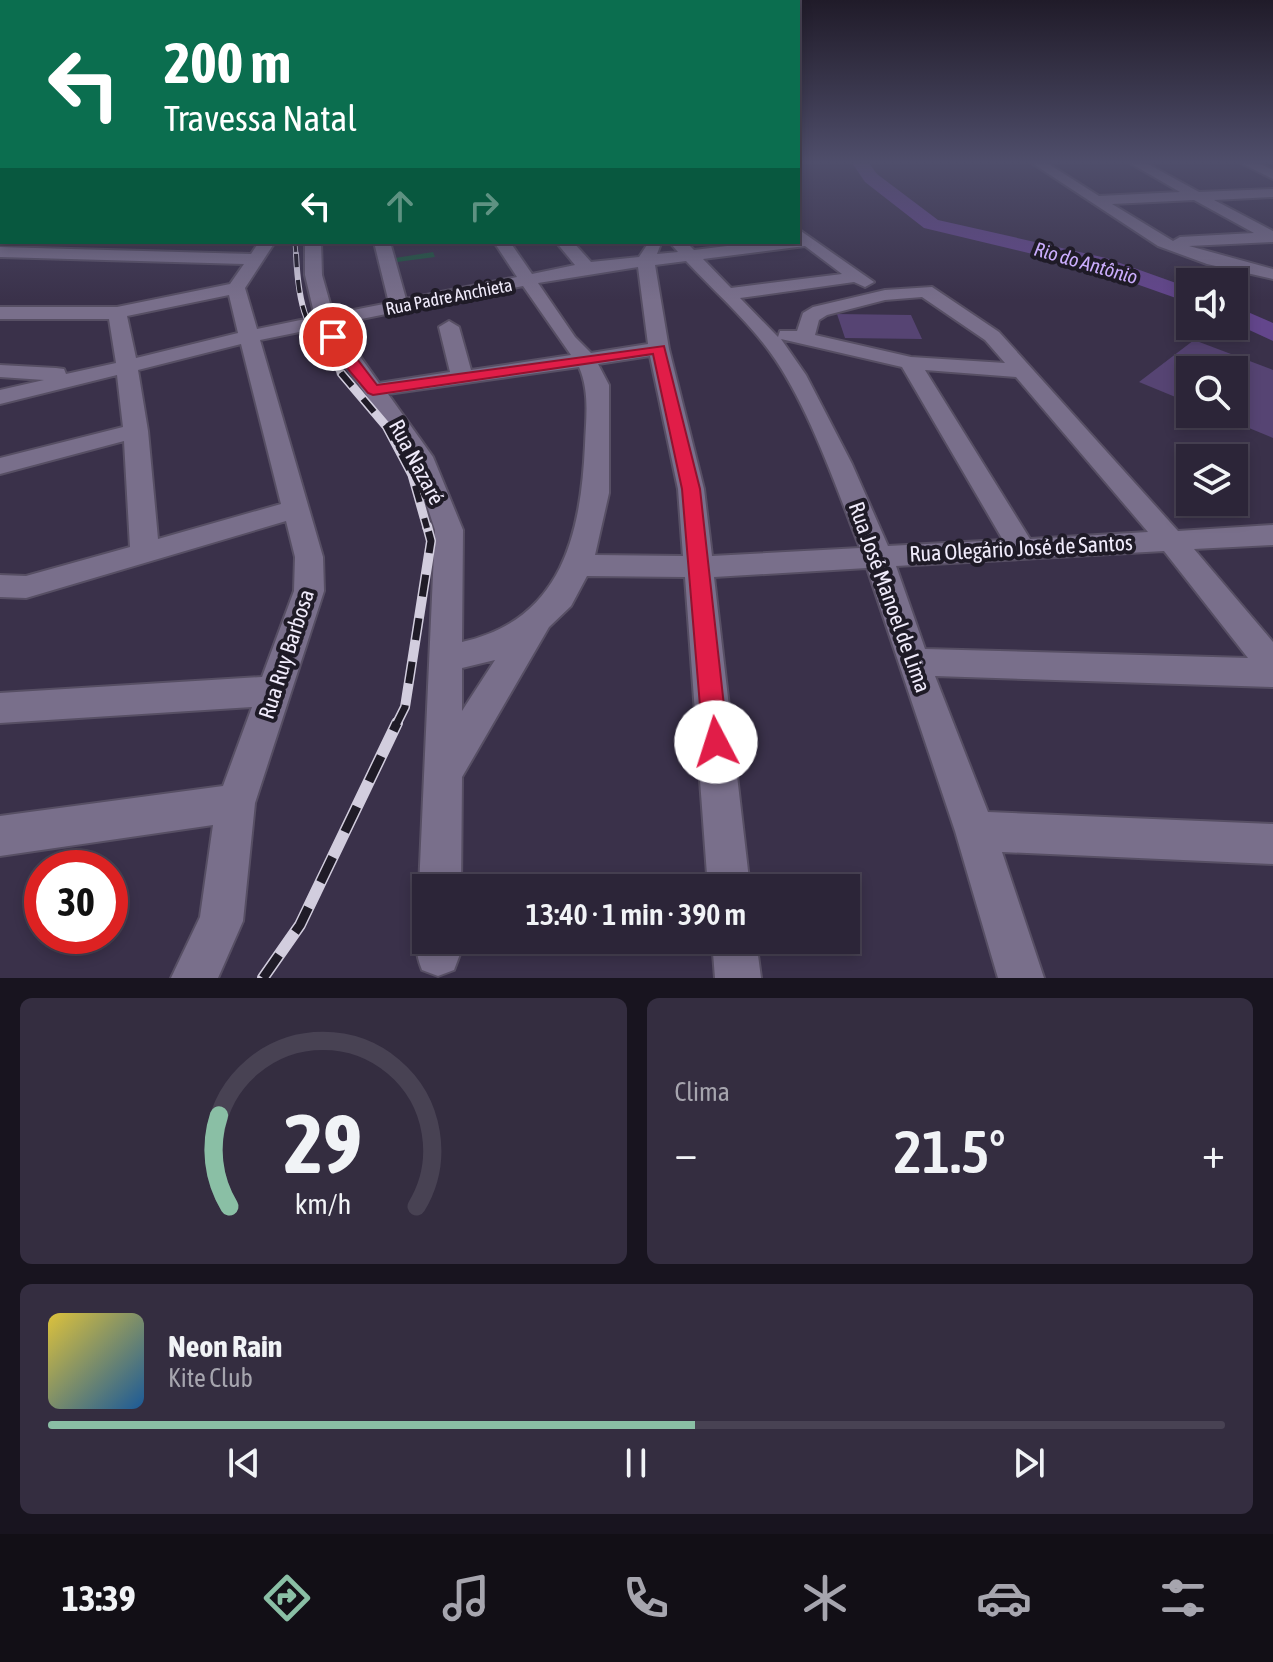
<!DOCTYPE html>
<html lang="pt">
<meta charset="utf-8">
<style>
:root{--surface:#2c2538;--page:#342d40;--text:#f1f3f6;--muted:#a6a5ae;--line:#484253;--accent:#8abfa5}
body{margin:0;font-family:"Asap Condensed",sans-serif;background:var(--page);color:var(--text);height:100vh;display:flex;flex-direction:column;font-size:30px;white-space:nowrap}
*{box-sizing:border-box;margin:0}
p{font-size:26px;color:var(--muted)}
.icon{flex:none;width:44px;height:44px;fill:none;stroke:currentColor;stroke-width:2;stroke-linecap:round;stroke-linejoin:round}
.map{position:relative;height:978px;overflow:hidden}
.side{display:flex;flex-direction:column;gap:20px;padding:20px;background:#18141f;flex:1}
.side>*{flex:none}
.guide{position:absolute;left:0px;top:0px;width:800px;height:244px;box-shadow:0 4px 12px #0003,0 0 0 2px var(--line);background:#0b6e4f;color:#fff;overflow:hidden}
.controls{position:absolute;left:1176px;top:268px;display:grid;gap:16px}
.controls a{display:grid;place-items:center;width:72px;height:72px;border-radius:0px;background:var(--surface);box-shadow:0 4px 12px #0003,0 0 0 2px var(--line);font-size:40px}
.speed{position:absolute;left:24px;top:850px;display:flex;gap:16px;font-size:40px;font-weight:700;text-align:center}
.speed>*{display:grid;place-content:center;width:104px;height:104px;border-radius:50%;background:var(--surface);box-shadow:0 4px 12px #0003,0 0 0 2px var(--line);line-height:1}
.speed .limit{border:12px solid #d22;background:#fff;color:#111}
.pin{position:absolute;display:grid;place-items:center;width:68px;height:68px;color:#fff;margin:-34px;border:4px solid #fff;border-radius:50%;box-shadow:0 2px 8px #0007}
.me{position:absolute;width:88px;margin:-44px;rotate:355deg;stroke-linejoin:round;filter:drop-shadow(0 0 6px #0008)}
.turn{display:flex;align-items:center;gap:28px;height:168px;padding:0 32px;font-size:36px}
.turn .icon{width:104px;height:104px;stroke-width:2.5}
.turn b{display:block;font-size:56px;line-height:68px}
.lanes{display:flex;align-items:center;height:76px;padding:0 32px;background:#0003;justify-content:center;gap:40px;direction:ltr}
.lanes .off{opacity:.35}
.big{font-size:60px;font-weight:600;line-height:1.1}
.side .widget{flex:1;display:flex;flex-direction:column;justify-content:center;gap:12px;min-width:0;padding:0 28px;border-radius:12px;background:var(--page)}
.side .dial{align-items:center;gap:0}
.dial svg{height:208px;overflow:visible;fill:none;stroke:var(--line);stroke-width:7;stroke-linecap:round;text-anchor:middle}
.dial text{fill:var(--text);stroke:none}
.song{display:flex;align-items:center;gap:24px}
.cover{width:96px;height:96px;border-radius:12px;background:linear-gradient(135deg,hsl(50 70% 55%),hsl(210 70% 35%))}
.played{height:8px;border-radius:4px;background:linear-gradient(90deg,var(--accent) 55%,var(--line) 55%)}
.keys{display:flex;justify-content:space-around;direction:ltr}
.heat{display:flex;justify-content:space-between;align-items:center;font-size:44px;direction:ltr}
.side .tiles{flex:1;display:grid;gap:20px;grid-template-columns:1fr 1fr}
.widget:last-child{grid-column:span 2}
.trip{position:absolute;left:412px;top:874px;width:448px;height:80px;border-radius:0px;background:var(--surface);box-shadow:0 4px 12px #0003,0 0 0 2px var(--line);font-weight:600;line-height:80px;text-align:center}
.tab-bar{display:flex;height:128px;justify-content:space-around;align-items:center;background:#120f16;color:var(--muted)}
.tab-bar .icon{width:56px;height:56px}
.tab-bar .on{color:var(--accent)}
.tab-bar b{font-size:36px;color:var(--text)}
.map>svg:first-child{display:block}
.green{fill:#564473}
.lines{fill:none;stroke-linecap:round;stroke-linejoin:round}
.river{fill:#63468c;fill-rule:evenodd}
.building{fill:#1f5640}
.minor-casing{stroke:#574f64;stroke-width:4}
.major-casing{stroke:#574f64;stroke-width:4}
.minor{fill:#796f8b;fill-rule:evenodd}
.major{fill:#9370c3;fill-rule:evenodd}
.rail-far4-casing{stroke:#d2cdde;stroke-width:5}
.rail-far3-casing{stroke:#d2cdde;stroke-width:6}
.rail-far2-casing{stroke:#d2cdde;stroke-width:9}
.rail-far1-casing{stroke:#d2cdde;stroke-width:10}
.rail-casing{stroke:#d2cdde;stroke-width:12}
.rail-far4{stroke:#1f1b27;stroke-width:3;stroke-dasharray:10;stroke-linecap:butt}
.rail-far3{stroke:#1f1b27;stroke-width:4;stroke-dasharray:13;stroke-linecap:butt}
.rail-far2{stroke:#1f1b27;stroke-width:6;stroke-dasharray:17;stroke-linecap:butt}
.rail-far1{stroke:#1f1b27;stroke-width:7;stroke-dasharray:22;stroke-linecap:butt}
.rail{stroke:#1f1b27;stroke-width:9;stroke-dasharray:28;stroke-linecap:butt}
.route{fill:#e11d48;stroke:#92132f;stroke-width:2}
.labels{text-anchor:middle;stroke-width:8;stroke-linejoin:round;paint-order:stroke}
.far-street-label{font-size:18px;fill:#f0ebfb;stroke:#1f1b27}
.far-water-label{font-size:20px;font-style:italic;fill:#cbadfd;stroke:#1f1b27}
.street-label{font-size:22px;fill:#f0ebfb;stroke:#1f1b27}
</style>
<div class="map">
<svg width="1273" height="978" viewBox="0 0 1273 978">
<rect width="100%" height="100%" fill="#3a314a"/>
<!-- green -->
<path class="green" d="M837,314l74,1 11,24 -77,-1z
M1194,340l79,30v68l-58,-24h19v-44h-44v33l-51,-21z"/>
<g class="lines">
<!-- river -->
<path class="river" d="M852,163h17l8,11 61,46 168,38 84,30v15l-99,-35 -167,-40 -59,-46z
M1234,306l39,17v18l-39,-18z"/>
</g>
<!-- building -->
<path class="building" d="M433,252l2,5 -38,5 -2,-4z"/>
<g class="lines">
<!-- minor casing -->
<g class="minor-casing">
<path id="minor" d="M1032,163h15l52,33 81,-4 -50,-29h16l53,29 74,-3v8l-59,3 59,31v11l-84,4 84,23v10l-66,-15 -49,-18zM1194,200l60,33 -74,4 -7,4 -61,-37z
M1241,163h17l15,7v9z
M0,180h2v8h-2z
M798,229l76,53 -9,5 -11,-5 -114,16 38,39 2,-6h17l6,-18 10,-6 72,-17 47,-3 67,45 179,199 95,-6v20l-79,4 79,93v45l-338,-11 53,136 285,12v40l-271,-12 42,126h-46l-43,-147 -88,-263 -153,9 36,311h-42l-23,-311 -98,-1 -16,30 -22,21 -87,150 -1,111h-35l-1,15 -6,-15 16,-358 -16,-49 -17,-35 -83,-118 -59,12 63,217 1,34 -69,212 -12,118 -25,57h-47l29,-61 13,-92 -213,31v-40l223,-30 29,-79 -252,16v-30l262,-16 32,-86 1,-34 -9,-36 -260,77 -26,-1v-22l26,1 104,-29 -6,-106 -124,33v-16l123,-31 -6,-52 -117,29v-14l44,-10 -44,-3v-12l56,3 8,1 2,5 50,-11 -7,-44h-109v-12h117l113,-23 14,-20 -244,-7v-10l251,7 8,-12h16l-30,46 12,41 58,-12 -10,-42v-33h16l1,33 11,39 56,-11 -15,-61h16l16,57 111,-22 -23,-35h16l22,32 43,-9 -19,-23h17l18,20 48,-5 10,-15 9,1 2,3 -3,8 21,-2 -6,-7 2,-3h12l8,8 66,-8h38zM805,246l37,28 -111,14 -28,-29zM686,261c27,29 60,58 84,91 38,52 66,135 90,196l-148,8 -8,-67 -35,-140 -14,-84zM638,267l10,77 -57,9 -16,-16 -37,-54zM523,286l48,69 -100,15 -12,-43 -10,-6 -10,6 11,45 -71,11 -42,-59zM229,295l9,38 -102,25 -9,-42zM922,297l63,43 20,23 -94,-6 -96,-22 4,-15 8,-5 58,-15zM781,339l121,28 101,173 -115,6 -36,-82 -46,-89zM241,344l40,160 -123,35 -10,-108 -10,-61zM650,356l28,133 5,67 -88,-1 14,-62v-108l-11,-21zM579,367c11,25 7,51 6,78 -4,89 -23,175 -123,197l1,-112 -30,-73 -45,-63zM925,370l91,7 132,155 -118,7zM1164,551l84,107 -323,-9 -29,-83zM495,660l-33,51v-43z
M426,923v17h35l-1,14 -6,16 -16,6 -16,-6c-7,-17 -8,-32 4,-47z
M712,940h44l5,38h-46z"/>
</g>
<!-- major casing -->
<g class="major-casing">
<path id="major" d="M2,220v13l-2,1v-13z"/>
</g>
<!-- minor -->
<use href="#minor" class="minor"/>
<!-- major -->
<use href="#major" class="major"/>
<!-- rail-far4 casing -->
<g class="rail-far4-casing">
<path id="rail-far4" d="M295,242l1,14"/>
</g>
<!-- rail-far3 casing -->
<g class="rail-far3-casing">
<path id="rail-far3" d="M296,254c3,62 11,71 46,121"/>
</g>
<!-- rail-far2 casing -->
<g class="rail-far2-casing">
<path id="rail-far2" d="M341,373l45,53 26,49 15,53"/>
</g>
<!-- rail-far1 casing -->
<g class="rail-far1-casing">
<path id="rail-far1" d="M396,725l9,-18 26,-166 -4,-15"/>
</g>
<!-- rail casing -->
<g class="rail-casing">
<path id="rail" d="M263,978l37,-53 97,-202"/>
</g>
<!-- rail-far4 -->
<use href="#rail-far4" class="rail-far4"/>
<!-- rail-far3 -->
<use href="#rail-far3" class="rail-far3"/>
<!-- rail-far2 -->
<use href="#rail-far2" class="rail-far2"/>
<!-- rail-far1 -->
<use href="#rail-far1" class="rail-far1"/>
<!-- rail -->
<use href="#rail" class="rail"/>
</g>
<!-- sky -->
<linearGradient id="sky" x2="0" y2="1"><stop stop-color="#201b29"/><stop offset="0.54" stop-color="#4f4e6b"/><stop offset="1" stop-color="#4f4e6b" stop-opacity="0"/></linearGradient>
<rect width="1273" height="300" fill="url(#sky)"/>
<!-- route -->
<path class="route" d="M333,333l5,1 39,51 287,-39 36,143 28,253 -3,8 -9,3 -9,-3 -4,-8 -21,-253 -29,-135 -280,41 -5,-2 -31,-37 -11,-19z"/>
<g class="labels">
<!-- far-street labels -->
<g class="far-street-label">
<text transform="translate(449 297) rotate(-11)" y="6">Rua Padre Anchieta</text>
</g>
<!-- far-water labels -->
<g class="far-water-label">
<text transform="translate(1086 263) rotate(16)" y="7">Rio do Antônio</text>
</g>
<!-- street labels -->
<g class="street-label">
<text transform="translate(417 462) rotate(62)" y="8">Rua Nazaré</text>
<text transform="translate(1021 548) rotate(-3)" y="8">Rua Olegário José de Santos</text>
<text transform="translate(890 597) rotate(70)" y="8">Rua José Manoel de Lima</text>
<text transform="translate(286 654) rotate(-72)" y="8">Rua Ruy Barbosa</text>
</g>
</g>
</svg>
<div class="controls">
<a><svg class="icon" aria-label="sound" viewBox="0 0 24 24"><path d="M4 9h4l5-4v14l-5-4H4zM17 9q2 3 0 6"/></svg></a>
<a><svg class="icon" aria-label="search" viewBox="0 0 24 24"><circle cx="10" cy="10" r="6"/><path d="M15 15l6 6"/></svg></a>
<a><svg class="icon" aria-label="layers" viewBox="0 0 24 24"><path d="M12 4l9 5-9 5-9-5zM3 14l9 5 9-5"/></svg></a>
</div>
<div class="speed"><div class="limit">30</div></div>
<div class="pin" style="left:333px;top:337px;background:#d93025"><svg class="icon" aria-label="arrive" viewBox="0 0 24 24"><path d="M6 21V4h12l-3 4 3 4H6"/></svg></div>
<svg class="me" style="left:716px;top:742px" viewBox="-20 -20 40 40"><circle r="19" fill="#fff"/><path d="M0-13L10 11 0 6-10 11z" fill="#e11d48"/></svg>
<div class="trip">13:40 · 1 min · 390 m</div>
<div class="guide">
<div class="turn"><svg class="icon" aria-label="left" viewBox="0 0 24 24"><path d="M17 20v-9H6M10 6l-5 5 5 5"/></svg><div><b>200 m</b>Travessa Natal</div></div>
<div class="lanes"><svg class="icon" aria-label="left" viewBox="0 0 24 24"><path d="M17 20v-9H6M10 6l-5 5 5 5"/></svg><svg class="icon off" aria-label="ahead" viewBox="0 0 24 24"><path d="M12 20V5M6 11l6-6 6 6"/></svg><svg class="icon off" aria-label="right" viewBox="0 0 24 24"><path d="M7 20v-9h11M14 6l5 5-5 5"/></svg></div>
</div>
</div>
<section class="side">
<div class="tiles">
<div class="widget dial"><svg viewBox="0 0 100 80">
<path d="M14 69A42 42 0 1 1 86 69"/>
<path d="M14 69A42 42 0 0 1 10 34" stroke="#8abfa5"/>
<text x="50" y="56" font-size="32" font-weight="700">29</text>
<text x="50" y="72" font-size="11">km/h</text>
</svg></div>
<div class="widget"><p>Clima</p>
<div class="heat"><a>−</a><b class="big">21.5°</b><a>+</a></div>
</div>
<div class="widget">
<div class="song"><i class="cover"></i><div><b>Neon Rain</b><p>Kite Club</p></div></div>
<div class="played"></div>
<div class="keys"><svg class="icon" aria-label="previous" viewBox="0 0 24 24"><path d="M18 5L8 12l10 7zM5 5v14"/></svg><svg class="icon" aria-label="pause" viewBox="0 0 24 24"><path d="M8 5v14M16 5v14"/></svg><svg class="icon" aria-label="next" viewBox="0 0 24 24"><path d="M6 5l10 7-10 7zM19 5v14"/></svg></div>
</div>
</div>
</section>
<nav class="tab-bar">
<b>13:39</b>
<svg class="icon on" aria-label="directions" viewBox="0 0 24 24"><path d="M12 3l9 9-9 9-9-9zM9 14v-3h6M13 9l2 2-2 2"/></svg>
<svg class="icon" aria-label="music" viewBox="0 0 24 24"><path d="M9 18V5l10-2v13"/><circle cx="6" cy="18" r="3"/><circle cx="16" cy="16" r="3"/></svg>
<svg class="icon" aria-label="phone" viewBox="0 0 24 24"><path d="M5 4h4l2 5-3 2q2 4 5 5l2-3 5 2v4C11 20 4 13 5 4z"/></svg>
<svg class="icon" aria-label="climate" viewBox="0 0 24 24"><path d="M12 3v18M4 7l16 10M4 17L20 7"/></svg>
<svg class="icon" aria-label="car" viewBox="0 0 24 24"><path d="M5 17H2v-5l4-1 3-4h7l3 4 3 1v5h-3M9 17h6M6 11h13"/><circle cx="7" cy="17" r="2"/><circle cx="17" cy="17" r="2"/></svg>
<svg class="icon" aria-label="filters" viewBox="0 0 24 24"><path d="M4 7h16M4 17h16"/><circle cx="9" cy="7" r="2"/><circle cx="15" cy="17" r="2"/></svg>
</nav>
